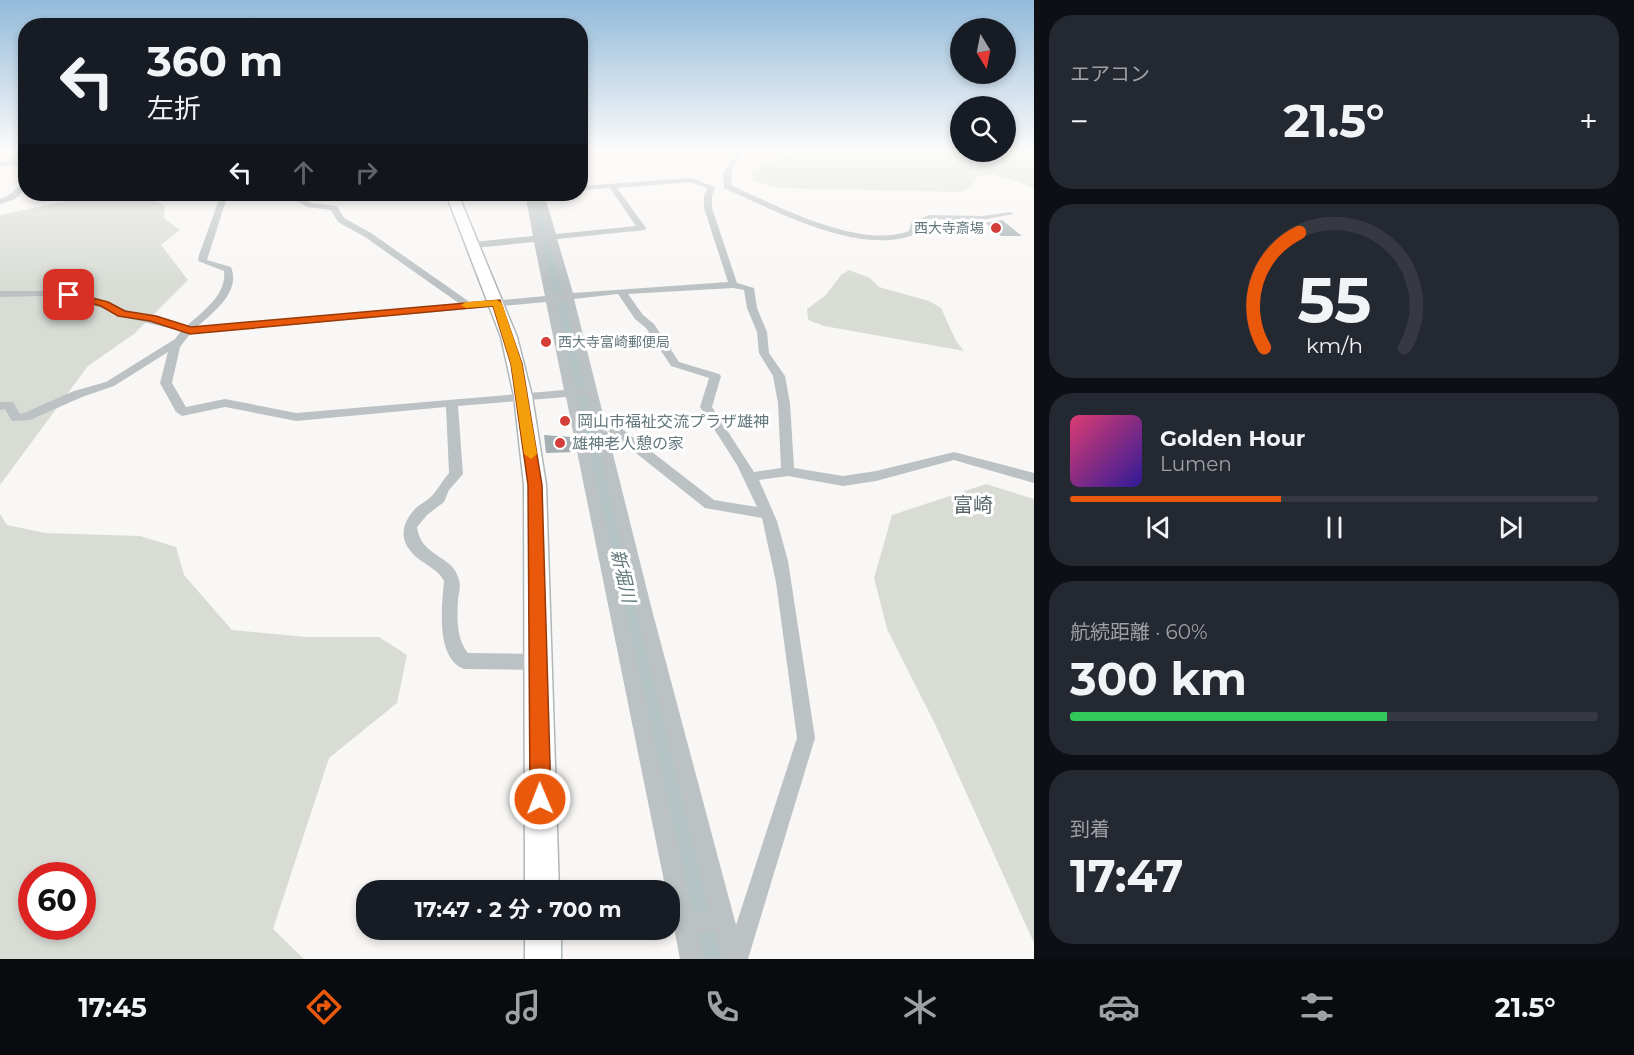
<!DOCTYPE html>
<html lang="ja">
<meta charset="utf-8">
<style>
:root{--surface:#171b24;--page:#242831;--text:#f1f3f6;--muted:#9ea1a6;--line:#363941;--accent:#ea580c}
body{margin:0;font-family:Montserrat,"Noto Sans JP",sans-serif;background:var(--page);color:var(--text);height:100vh;display:flex;flex-direction:column;font-size:22px;white-space:nowrap}
*{box-sizing:border-box;margin:0}
p{font-size:20px;color:var(--muted)}
.icon{flex:none;width:33px;height:33px;fill:none;stroke:currentColor;stroke-width:2;stroke-linecap:round;stroke-linejoin:round}
.map{position:relative;flex:1;overflow:hidden}
.side{display:flex;flex-direction:column;gap:15px;padding:15px;background:#0d0f14;width:600px}
.side>*{flex:none}
.hud{position:absolute;left:18px;top:18px;width:570px;height:183px;border-radius:24px;box-shadow:0 3px 9px #0003;background:#171b24;color:var(--text);overflow:hidden}
.needle{width:39px;rotate:170deg}
.buttons{position:absolute;left:950px;top:18px;display:grid;gap:12px}
.buttons a{display:grid;place-items:center;width:66px;height:66px;border-radius:50%;background:var(--surface);box-shadow:0 3px 9px #0003;font-size:30px}
.speed{position:absolute;left:18px;top:862px;display:flex;gap:12px;font-size:30px;font-weight:700;text-align:center}
.speed>*{display:grid;place-content:center;width:78px;height:78px;border-radius:50%;background:var(--surface);box-shadow:0 3px 9px #0003;line-height:1}
.speed .limit{border:9px solid #d22;background:#fff;color:#111}
.pin{position:absolute;display:grid;place-items:center;width:51px;height:51px;color:#fff;margin:-26px;border-radius:12px;box-shadow:0 3px 9px #0006}
.me{position:absolute;width:66px;margin:-33px;rotate:359deg;stroke-linejoin:round;filter:drop-shadow(0 0 4px #0008)}
.turn{display:flex;align-items:center;gap:21px;height:126px;padding:0 30px;font-size:27px}
.turn .icon{width:78px;height:78px;stroke-width:2.5}
.turn b{display:block;font-size:42px;line-height:51px}
.lanes{display:flex;align-items:center;height:57px;padding:0 30px;background:#0003;justify-content:center;gap:30px;direction:ltr}
.lanes .off{opacity:.35}
.big{font-size:45px;font-weight:700;line-height:1.1}
.side .tile{flex:1;display:flex;flex-direction:column;justify-content:center;gap:9px;min-width:0;padding:0 21px;border-radius:24px;background:var(--page)}
.side .dial{align-items:center;gap:0}
.dial svg{height:156px;overflow:visible;fill:none;stroke:var(--line);stroke-width:7;stroke-linecap:round;text-anchor:middle}
.dial text{fill:var(--text);stroke:none}
.song{display:flex;align-items:center;gap:18px}
.cover{width:72px;height:72px;border-radius:9px;background:linear-gradient(135deg,hsl(340 70% 55%),hsl(250 70% 35%))}
.played{height:6px;border-radius:3px;background:linear-gradient(90deg,var(--accent) 40%,var(--line) 40%)}
.keys{display:flex;justify-content:space-around;direction:ltr}
.heat{display:flex;justify-content:space-between;align-items:center;font-size:33px;direction:ltr}
.charge{height:9px;border-radius:4px;background:linear-gradient(90deg,#34c759 60%,var(--line) 0)}
.trip{position:absolute;left:356px;top:880px;width:324px;height:60px;border-radius:24px;background:var(--surface);box-shadow:0 3px 9px #0003;font-weight:700;line-height:60px;text-align:center}
.tabs{display:flex;height:96px;justify-content:space-around;align-items:center;background:#090b0e;color:var(--muted)}
.tabs .icon{width:42px;height:42px}
.tabs .on{color:var(--accent)}
.tabs b{font-size:27px;color:var(--text)}
main{display:flex;flex:1;min-height:0}
.map>svg:first-child{display:block}
.green{fill:#d9dcd5;fill-rule:evenodd}
.lines{fill:none;stroke-linecap:round;stroke-linejoin:round}
.river{fill:#b4c3c4;fill-rule:evenodd}
.building{fill:#a4afb1}
.primary-casing{stroke:#b0b7b9;stroke-width:3}
.street{fill:#bcc2c4;fill-rule:evenodd}
.primary{fill:#fff;fill-rule:evenodd}
.route{fill:#ea580c;stroke:#983908;stroke-width:1.5}
.slow{fill:#f59e0b}
.poi-dot{fill:#d33e39;stroke:#fff;stroke-width:2}
.labels{text-anchor:middle;stroke-width:6;stroke-linejoin:round;paint-order:stroke}
.far-poi-label{font-size:14px;fill:#65787d;stroke:#fff;text-anchor:end}
.poi-label{font-size:16px;fill:#65787d;stroke:#fff;text-anchor:start}
.water-label{font-size:18px;font-style:italic;fill:#607678;stroke:#fff}
.quarter-label{font-size:20px;fill:#576569;stroke:#fff}
</style>
<main>
<div class="map">
<svg width="1034" height="959" viewBox="0 0 1034 959">
<rect width="100%" height="100%" fill="#f8f7f5"/>
<!-- green -->
<path class="green" d="M800,149h160v3l74,-3v40c-10,-5 -45,-20 -56,-12 -9,8 -3,9 -18,15l-180,-4 -27,-7 -2,-11z
M100,194c26,0 44,-4 65,13l-1,11 16,12 -19,15 27,35 -54,54 -46,32 -88,119v-270z
M849,270l21,8 9,9 50,14 12,7 15,33 8,10 -140,-25 -16,-6 -1,-11 19,-14 15,-20z
M986,484l48,15v444l-98,-217 -49,-97 -13,-51 18,-63z
M0,514l7,11 38,8 95,3 36,11 8,28 48,55 75,7h72l28,18 -10,48 -68,55 -56,171 31,30h-304zM32,876h50v51h-50z"/>
<g class="lines">
<!-- river -->
<path class="river" d="M528,194h12l190,765h-38z"/>
</g>
<!-- building -->
<path class="building" d="M1002,220l20,16h-21l-15,-13z
M544,435l28,2 3,15 -29,1z"/>
<g class="lines">
<!-- primary casing -->
<g class="primary-casing">
<path id="primary" d="M446,194h12l59,143 15,59 14,89 13,406h-34l-1,-406 -10,-89 -13,-59z
M525,930h36v29h-36z"/>
</g>
<!-- street -->
<path class="street" d="M26,149v5l-11,8h11v4h-26v-4h5z
M735,149h6l1,5 -10,14 -1,17c44,20 129,65 178,46l2,-8 18,-8 53,1 28,-4 4,2 -32,6 -52,-1 -12,7 -2,8c-56,23 -141,-23 -192,-46l-1,-15 13,-19z
M691,178l24,9 -3,9v12l25,75 17,5 3,20 10,24 2,21 16,23 5,27 4,65 49,8 33,-5 78,-19 80,21v10l-80,-23 -78,21 -33,5 -55,-10 -29,4 18,41 11,40 27,177 -67,221h-27l-6,-27 -17,2 6,25h-24l-11,-56v-12h-3l-100,-494 -108,9 5,68 -14,16 -5,12 -17,13 -10,12c4,31 36,27 42,53 2,6 0,13 -1,19 -1,19 -2,39 10,54l70,1 6,3 3,5 -3,5 -6,3 -74,-1c-29,-11 -22,-64 -20,-88 -6,-12 -19,-16 -29,-25 -17,-16 -14,-33 2,-49 5,-4 11,-7 15,-11 6,-7 10,-15 17,-23l-3,-66 -150,14 -71,-14 -43,9 -6,-4 -16,-29 8,-31 -54,34 -32,11 -52,23 -18,1 -7,-12 -5,1v-8h13l7,12 4,-1 50,-22 32,-9 69,-43 6,-8 -54,-13 -50,-19 -33,-3 -44,1v-6h44l33,3 19,4 37,15 54,13c16,-15 40,-31 37,-55l-26,-10 1,-6 22,-61h7l-21,66 24,7c10,25 -17,45 -34,60l263,-23 -95,-67 -27,-15 -7,-12 -24,-3 -22,-13h8l19,9 25,3 7,12 27,15 100,70 74,-7 -11,-54 -60,6 -4,-3 4,-3 59,-6 -8,-42h7l9,42 6,-1 -10,-41h7l12,40 80,-8 -26,-38 -30,2v-4zM690,182l17,6 -3,8v12l24,74 -155,11 -16,-54 88,-9 1,-2 -29,-40zM549,240l14,54 -9,1 -12,-54zM733,288l11,2 3,18 10,24 2,21 14,23 5,27 3,65 -27,4 -42,-65 9,-31 -2,-2 -40,-12 -25,-38 -11,-9 -15,-21zM618,294l17,25 11,9 25,38 38,12 -9,29 37,58 20,42 -43,-7 -111,-86 -29,-115zM565,300l20,89h-9l-20,-88zM546,302l18,88 -268,23 -71,-14 -39,8 -14,-24 8,-36 10,-13zM577,396h10l49,214 73,300 -16,2zM607,430l98,78 57,10 14,64 21,156 -61,187 -84,-315z
M23,183h3v6l-11,10 -15,5v-5l9,-4z"/>
<!-- primary -->
<use href="#primary" class="primary"/>
</g>
<!-- sky -->
<linearGradient id="sky" x2="0" y2="1"><stop stop-color="#93bada"/><stop offset="0.53" stop-color="#fcfbfa"/><stop offset="1" stop-color="#fcfbfa" stop-opacity="0"/></linearGradient>
<rect width="1034" height="283" fill="url(#sky)"/>
<!-- route -->
<path class="route" d="M69,292l39,10 17,9 31,5 35,11 309,-27 22,64 20,121 9,314 -3,8 -8,2 -7,-2 -3,-8 -2,-314 -17,-121 -18,-58 -303,28 -40,-13 -32,-5 -17,-10 -35,-9v-4z"/>
<!-- slow -->
<path class="slow" d="M497,300l5,3 20,61 15,90 -6,5 -7,-5 -13,-90 -18,-58 -27,2 -5,-3 5,-3z"/>
<!-- markers -->
<g class="poi-dot">
<circle cx="996" cy="228" r="6"/>
<circle cx="546" cy="342" r="6"/>
<circle cx="565" cy="421" r="6"/>
<circle cx="560" cy="443" r="6"/>
</g>
<g class="labels">
<!-- far-poi labels -->
<g class="far-poi-label">
<text x="984" y="233">西大寺斎場</text>
<text x="558" y="347" text-anchor="start">西大寺富崎郵便局</text>
</g>
<!-- poi labels -->
<g class="poi-label">
<text x="577" y="427">岡山市福祉交流プラザ雄神</text>
<text x="572" y="449">雄神老人憩の家</text>
</g>
<!-- water labels -->
<g class="water-label">
<text transform="translate(623 576) rotate(77)" y="6">新堀川</text>
</g>
<!-- quarter labels -->
<g class="quarter-label">
<text x="973" y="512">富崎</text>
</g>
</g>
</svg>
<div class="buttons">
<a><svg class="needle" viewBox="-14 -14 28 28"><path d="M0-13l5 13h-10z" fill="#e53935"/><path d="M0 13l5-13h-10z" fill="#9ea1a6"/></svg></a>
<a><svg class="icon" aria-label="search" viewBox="0 0 24 24"><circle cx="10" cy="10" r="6"/><path d="M15 15l6 6"/></svg></a>
</div>
<div class="speed"><div class="limit">60</div></div>
<div class="pin" style="left:69px;top:295px;background:#d93025"><svg class="icon" aria-label="arrive" viewBox="0 0 24 24"><path d="M6 21V4h12l-3 4 3 4H6"/></svg></div>
<svg class="me" style="left:540px;top:799px" viewBox="-20 -20 40 40"><circle r="17" fill="#ea580c" stroke="#fff" stroke-width="3"/><path d="M0-11L8 9 0 5-8 9z" fill="#fff"/></svg>
<div class="trip">17:47 · 2 分 · 700 m</div>
<div class="hud">
<div class="turn"><svg class="icon" aria-label="left" viewBox="0 0 24 24"><path d="M17 20v-9H6M10 6l-5 5 5 5"/></svg><div><b>360 m</b>左折</div></div>
<div class="lanes"><svg class="icon" aria-label="left" viewBox="0 0 24 24"><path d="M17 20v-9H6M10 6l-5 5 5 5"/></svg><svg class="icon off" aria-label="ahead" viewBox="0 0 24 24"><path d="M12 20V5M6 11l6-6 6 6"/></svg><svg class="icon off" aria-label="right" viewBox="0 0 24 24"><path d="M7 20v-9h11M14 6l5 5-5 5"/></svg></div>
</div>
</div>
<section class="side">
<div class="tile"><p>エアコン</p>
<div class="heat"><a>−</a><b class="big">21.5°</b><a>+</a></div>
</div>
<div class="tile dial"><svg viewBox="0 0 100 80">
<path d="M14 69A42 42 0 1 1 86 69"/>
<path d="M14 69A42 42 0 0 1 32 10" stroke="#ea580c"/>
<text x="50" y="56" font-size="32" font-weight="700">55</text>
<text x="50" y="72" font-size="11">km/h</text>
</svg></div>
<div class="tile">
<div class="song"><i class="cover"></i><div><b>Golden Hour</b><p>Lumen</p></div></div>
<div class="played"></div>
<div class="keys"><svg class="icon" aria-label="previous" viewBox="0 0 24 24"><path d="M18 5L8 12l10 7zM5 5v14"/></svg><svg class="icon" aria-label="pause" viewBox="0 0 24 24"><path d="M8 5v14M16 5v14"/></svg><svg class="icon" aria-label="next" viewBox="0 0 24 24"><path d="M6 5l10 7-10 7zM19 5v14"/></svg></div>
</div>
<div class="tile"><p>航続距離 · 60%</p><b class="big">300 km</b><div class="charge"></div></div>
<div class="tile"><p>到着</p><b class="big">17:47</b></div>
</section>
</main>
<nav class="tabs">
<b>17:45</b>
<svg class="icon on" aria-label="directions" viewBox="0 0 24 24"><path d="M12 3l9 9-9 9-9-9zM9 14v-3h6M13 9l2 2-2 2"/></svg>
<svg class="icon" aria-label="music" viewBox="0 0 24 24"><path d="M9 18V5l10-2v13"/><circle cx="6" cy="18" r="3"/><circle cx="16" cy="16" r="3"/></svg>
<svg class="icon" aria-label="phone" viewBox="0 0 24 24"><path d="M5 4h4l2 5-3 2q2 4 5 5l2-3 5 2v4C11 20 4 13 5 4z"/></svg>
<svg class="icon" aria-label="climate" viewBox="0 0 24 24"><path d="M12 3v18M4 7l16 10M4 17L20 7"/></svg>
<svg class="icon" aria-label="car" viewBox="0 0 24 24"><path d="M5 17H2v-5l4-1 3-4h7l3 4 3 1v5h-3M9 17h6M6 11h13"/><circle cx="7" cy="17" r="2"/><circle cx="17" cy="17" r="2"/></svg>
<svg class="icon" aria-label="filters" viewBox="0 0 24 24"><path d="M4 7h16M4 17h16"/><circle cx="9" cy="7" r="2"/><circle cx="15" cy="17" r="2"/></svg>
<b>21.5°</b>
</nav>
